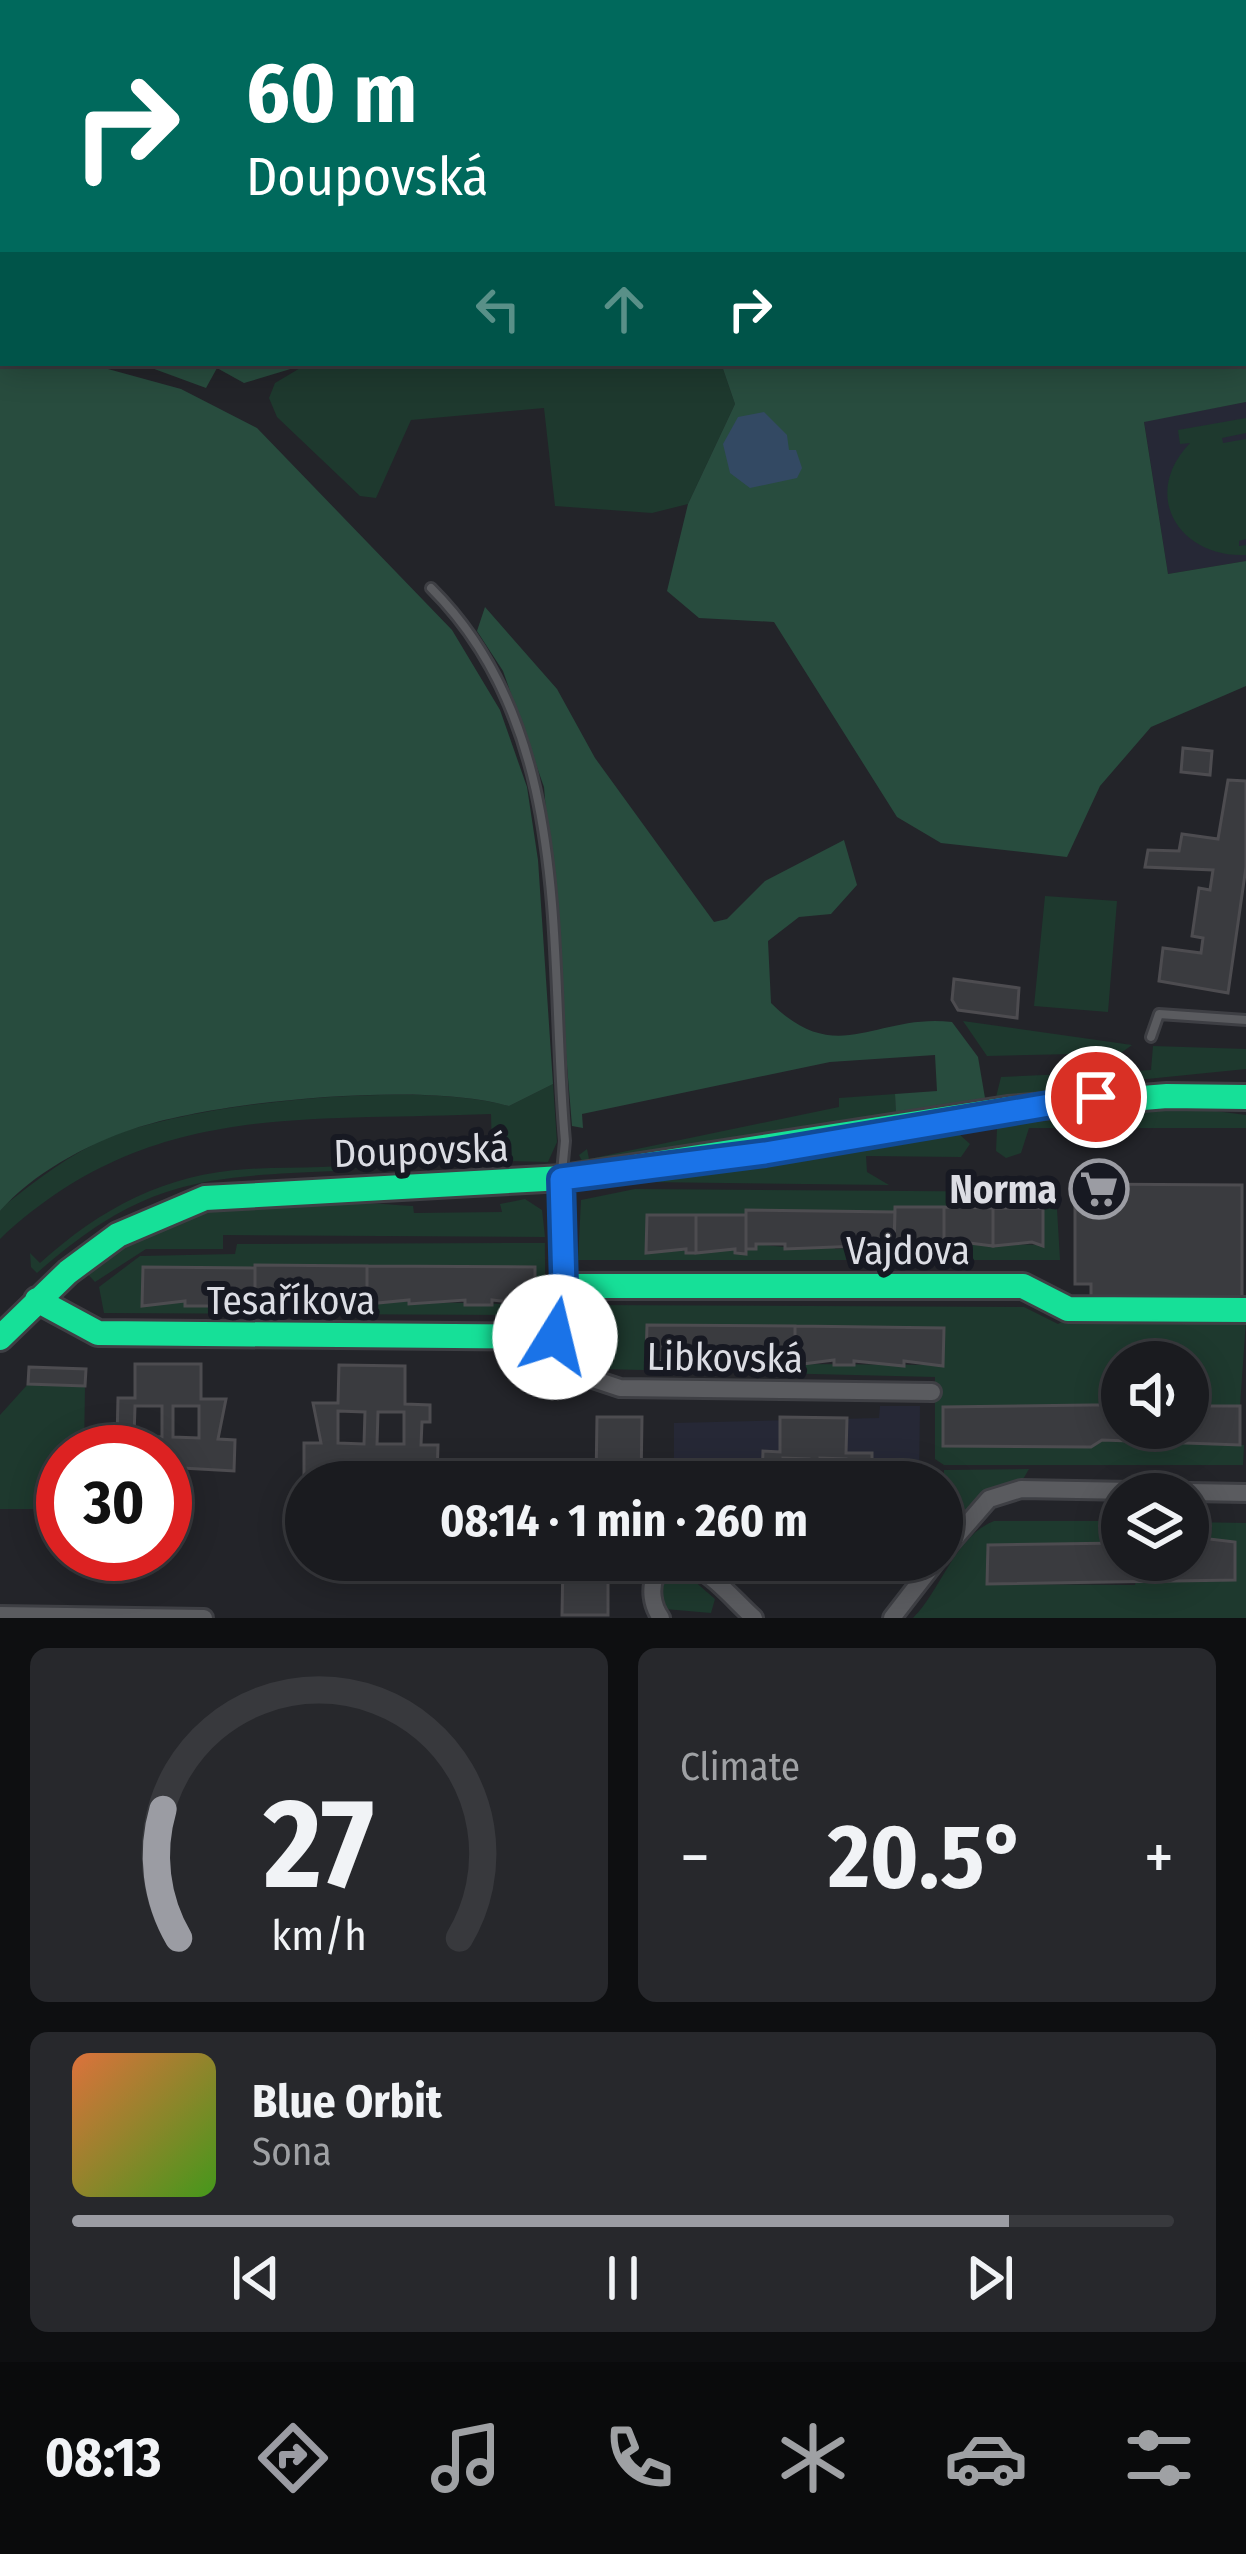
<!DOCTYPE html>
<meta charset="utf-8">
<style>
:root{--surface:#1a1b1f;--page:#27282c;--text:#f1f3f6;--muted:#9fa1a4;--line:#38393d;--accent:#9b9ca3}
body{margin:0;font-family:"Fira Sans Condensed",sans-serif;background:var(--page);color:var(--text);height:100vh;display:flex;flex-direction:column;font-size:45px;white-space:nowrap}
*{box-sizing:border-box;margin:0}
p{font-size:39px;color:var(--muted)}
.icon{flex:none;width:66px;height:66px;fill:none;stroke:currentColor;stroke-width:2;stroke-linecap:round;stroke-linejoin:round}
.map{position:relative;height:1618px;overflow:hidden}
.details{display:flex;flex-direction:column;gap:30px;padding:30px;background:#0e0f11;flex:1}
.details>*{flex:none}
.guide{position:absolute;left:0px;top:0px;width:1248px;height:366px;box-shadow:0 6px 30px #0003,0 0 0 3px var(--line);background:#00695c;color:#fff;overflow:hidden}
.buttons{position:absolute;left:1101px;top:1341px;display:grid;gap:24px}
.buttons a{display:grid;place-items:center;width:108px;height:108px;border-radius:50%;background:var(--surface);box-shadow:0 6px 30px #0003,0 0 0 3px var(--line);font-size:60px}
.speed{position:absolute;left:36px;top:1425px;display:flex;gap:24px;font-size:60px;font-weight:700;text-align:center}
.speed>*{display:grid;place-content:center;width:156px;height:156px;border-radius:50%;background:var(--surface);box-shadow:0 6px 30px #0003,0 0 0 3px var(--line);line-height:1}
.speed .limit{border:18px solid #d22;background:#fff;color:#111}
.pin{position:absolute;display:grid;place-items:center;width:102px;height:102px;color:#fff;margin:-51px;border:6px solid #fff;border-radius:50%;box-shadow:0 3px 12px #0007}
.me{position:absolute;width:132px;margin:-66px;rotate:9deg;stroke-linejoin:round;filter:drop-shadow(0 0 9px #0008)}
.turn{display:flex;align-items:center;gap:42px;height:252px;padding:0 48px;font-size:54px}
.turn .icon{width:156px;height:156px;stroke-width:2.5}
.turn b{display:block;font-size:84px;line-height:102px}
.lanes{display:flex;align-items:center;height:114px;padding:0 48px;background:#0003;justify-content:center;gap:60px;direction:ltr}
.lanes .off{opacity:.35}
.big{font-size:90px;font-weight:700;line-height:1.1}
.details .card{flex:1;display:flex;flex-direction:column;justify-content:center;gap:18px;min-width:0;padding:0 42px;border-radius:18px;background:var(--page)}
.details .dial{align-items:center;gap:0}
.dial svg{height:312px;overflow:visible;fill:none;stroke:var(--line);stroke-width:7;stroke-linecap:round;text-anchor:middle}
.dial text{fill:var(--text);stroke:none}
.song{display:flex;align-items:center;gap:36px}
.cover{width:144px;height:144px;border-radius:18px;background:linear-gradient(135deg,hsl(20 70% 55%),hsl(100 70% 35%))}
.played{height:12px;border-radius:6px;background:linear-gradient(90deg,var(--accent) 85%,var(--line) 85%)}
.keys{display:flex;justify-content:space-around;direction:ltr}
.heat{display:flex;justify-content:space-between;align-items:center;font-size:66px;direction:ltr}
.details .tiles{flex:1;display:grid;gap:30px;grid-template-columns:1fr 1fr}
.card:last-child{grid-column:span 2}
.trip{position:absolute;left:285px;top:1461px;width:678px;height:120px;border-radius:60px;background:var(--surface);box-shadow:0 6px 30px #0003,0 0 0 3px var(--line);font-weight:700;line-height:120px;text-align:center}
.menu{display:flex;height:192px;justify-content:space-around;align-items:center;background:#0a0b0c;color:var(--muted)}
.menu .icon{width:84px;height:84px}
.menu .selected{color:var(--accent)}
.menu b{font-size:54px;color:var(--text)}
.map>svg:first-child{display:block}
.built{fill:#262836}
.green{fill:#1e392e;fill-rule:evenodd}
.forest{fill:#284c3e}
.water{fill:#334963}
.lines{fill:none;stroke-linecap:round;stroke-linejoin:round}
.stream{stroke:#334963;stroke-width:6}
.building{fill:#3a3b3f;stroke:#4d4c50;stroke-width:3;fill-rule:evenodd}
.lane-casing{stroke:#3e3f44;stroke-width:14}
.street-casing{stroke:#3e3f44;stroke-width:22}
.fast-casing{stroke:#3e3f44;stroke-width:30}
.lane{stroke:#5a5b5f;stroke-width:8}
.street{stroke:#5a5b5f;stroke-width:16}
.fast{stroke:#16e098;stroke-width:24}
.route-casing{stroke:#114b97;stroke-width:30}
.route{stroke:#1a73e8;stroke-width:21}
.labels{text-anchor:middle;stroke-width:12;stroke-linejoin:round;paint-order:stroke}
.street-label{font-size:39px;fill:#dcdde4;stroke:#171922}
.poi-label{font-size:39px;font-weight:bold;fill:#dcdde4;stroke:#171922;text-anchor:end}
</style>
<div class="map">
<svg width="1246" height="1618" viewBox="0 0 1246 1618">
<rect width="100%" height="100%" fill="#232429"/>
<!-- built -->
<path class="built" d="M1246,402v159l-78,13 -24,-153z
M880,1406h40l-1,76h-245v-59l205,-5z
M735,1560h164l-7,10 -145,-2z"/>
<!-- green -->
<path class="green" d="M769,0h477v239l-1,-236z
M721,363l14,41 -47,100 -36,9 -97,-7 -11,-98 -133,12 -35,78 -16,-2 -83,-79 -8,-19 6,-15 32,-19z
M1246,418v15l-24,5 1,5 23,-4v100l-7,2v5l7,-1v10c-67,3 -106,-60 -56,-112l-10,1 -2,-14z
M1045,896l72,5 -9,111 -74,-6z
M963,1021l169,24 -11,8 -134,3z
M1153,1046l93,3v20l-109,11 -1,-9 15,-1z
M1132,1071v9l-136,17 5,-20z
M553,1084l4,58 -9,20 -149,-4 -1,4c-21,1 -42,8 -64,9 -135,6 -191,9 -297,102l-6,-6 -1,-14 10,10c61,-55 125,-89 208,-94 47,-3 94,1 140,-9v-12l67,-1 9,7 28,-1 -1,-39c-188,8 -343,-14 -491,125v-28l6,-7c31,-24 64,-50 101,-66 89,-36 311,-58 402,-32z
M895,1094l1,21 -314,46 -3,-6 8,-6 2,10 250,-52v-9z
M1184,1107l62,8v13h-217l-8,25 -15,5 -10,-7 1,-22 8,-4z
M958,1133l12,11 -9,13 -95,-1 1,16 22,13 -243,-3z
M635,1189l421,3 4,68h-482l3,-60zM895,1207l147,1 1,37 -138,-4 -11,9 -10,-5 -49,4 -1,-5h-29l-1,5 -48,-5 -11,9 -10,-4 -89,3 1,-37 248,-3z
M525,1199l17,11 3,27 -322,-2v14h-77l-51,33 -11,-12c105,-76 204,-73 329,-64l1,7 88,-1 -2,-8z
M545,1243c-1,28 6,57 -22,72l-419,-2 -5,-26 41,-31 95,-2 2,-10zM256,1265l278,2 1,38 -211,-6v5h-26l-1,-5h-28l-15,8 -42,-6 -1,5h-25l-1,-5 -43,4z
M585,1305l439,2 34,17 9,-5 179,1 -6,86h-52v-44h-66v43l-179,3 1,38 158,-6 142,5 -1,20h-299l-9,-6v-82l-333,-8 -26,-27h38v-13l-40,-2zM647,1325l296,3v37l-297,-2z
M28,1384l57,2 -1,66h-21v57h-63v-94z
M1029,1469l-7,12 -37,9 -43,47 2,-67z
M994,1521h128v26l-134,-2v39l147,1 1,-5h98l1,-38 -47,-1v-19l58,1v95h-333c27,-26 42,-82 81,-97z
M685,1573l30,26 -4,14 -46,-4 -5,-24 13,-11z"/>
<!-- forest -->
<path class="forest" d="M1246,292v110l-102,20 24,152 78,-13v125l-95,41 -51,59 -33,71 -126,-14 -44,-26 -123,-195 -75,-4 -32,-27 21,-87 47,-100 -14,-41h524z
M0,352l3,11 94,3 84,23 76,39 195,202 48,80 27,77 11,73 15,224 -44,22c-87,-25 -288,-6 -376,23 -46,15 -101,45 -133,82z
M138,363h203l-34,1 -63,19 -27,-15 -11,20z
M485,607l72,82 38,69 119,164 13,-3 38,-38 79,-41 13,45 -26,29 -32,3 -31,24 3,62c66,66 105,10 181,19l26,35 7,41 -89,17 -1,-21 42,-3 -2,-36 -105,7 -248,52 1,14 -11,-2 -28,-339 -41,-116 -26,-40z"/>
<!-- water -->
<path class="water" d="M764,412l23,23 2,15h7l6,18 -5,10 -47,10 -20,-15 -7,-29 15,-27z"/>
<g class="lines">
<!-- stream -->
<path class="stream" d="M0,95h3"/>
</g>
<!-- building -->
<path class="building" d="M1183,748l29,3 -2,24 -29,-3z
M1228,780l18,1v86l-18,126 -69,-12 4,-33 38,5 2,-15 -11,-2 7,-48 11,2 3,-20 -68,-3 3,-17 31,1 3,-17 36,5z
M954,979l65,9 -2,30 -59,-8 -6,-10z
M1075,1184l167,1v112h-151v-13h-16z
M895,1207h49v39l-10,-5 -40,4z
M944,1207l49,1v38l-39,-5 -10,5z
M993,1208h50v38l-11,-4 -39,4z
M746,1210l149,2 -1,38h-10v-5l-99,4v-5h-29v5h-10z
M647,1215h49v38h-10v-4l-40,4z
M696,1215h50v39l-11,-1v-4l-39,4z
M255,1265l112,1v38h-14v-5l-56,5v-5l-42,4z
M367,1266l168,1v38l-43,-5v5h-27v-5l-56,4v-4l-42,4z
M143,1267l112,1v39l-43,-6v5h-27v-5l-43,5z
M647,1325l148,1v39l-89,-6v5h-20v-5l-40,4z
M795,1326l149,2 -1,38 -39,-5v5l-50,-5v4h-20v-5l-39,5z
M135,1364h66v35h25l-8,40 17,1 -1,31 -69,-4v-15h-64v-13h16l1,-41h17zM135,1406h27v31h-28zM173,1406h26v32l-26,-1z
M339,1365l66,1v38l25,1v17h-8l-1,23h17l-1,31 -133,-2v-31h17l-8,-40h25zM338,1411l27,1 -1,32 -26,-1zM378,1412h26v32h-27z
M29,1367l57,2 -1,17 -57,-2z
M1092,1405h30v23h66v-22h52v39l-138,-5 -11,7 -148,-1v-39z
M597,1417h45l-1,65h-45z
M780,1417l67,1 -1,35h26v17h-8v12h-18v-23l-26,-1v24h-11v-23l-26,-1v24h-21l1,-31 17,1z
M1201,1538l34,4v38l-248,4 1,-39 132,-2 2,17h66v-19z
M563,1560h45v55h-46z"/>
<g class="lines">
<!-- lane casing -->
<g class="lane-casing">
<path id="lane" d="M431,588c145,144 117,366 134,553l-3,31
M1151,1037l8,-23 87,6"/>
</g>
<!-- street casing -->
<g class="street-casing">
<path id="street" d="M561,1179l3,107 -9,51 29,39 36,12 312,4
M942,1553l47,-54 32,-10 225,4
M0,1615l204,3
M661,1618c-19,-26 -6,-69 32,-52 22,10 43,36 61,52
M892,1618l45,-58"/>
</g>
<!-- fast casing -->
<g class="fast-casing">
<path id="fast" d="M564,1286h459l45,23 178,1
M37,1300l61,33 457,4
M0,1338l68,-66 50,-37 87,-37 358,-20 445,-69 159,-13 79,1"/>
</g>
<!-- lane -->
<use href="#lane" class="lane"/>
<!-- street -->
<use href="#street" class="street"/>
<!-- fast -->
<use href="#fast" class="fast"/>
</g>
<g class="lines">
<!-- route casing -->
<g class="route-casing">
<path id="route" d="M555,1337l9,-51 -3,-107 204,-26 331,-56"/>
</g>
<!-- route -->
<use href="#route" class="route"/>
</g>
<!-- icons -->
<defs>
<g id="supermarket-ring" transform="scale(3)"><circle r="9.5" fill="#171922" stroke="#9b9ca3" stroke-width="1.5"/><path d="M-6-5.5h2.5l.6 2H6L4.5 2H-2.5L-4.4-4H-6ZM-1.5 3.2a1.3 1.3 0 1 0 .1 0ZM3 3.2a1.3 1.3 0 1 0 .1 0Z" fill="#9b9ca3"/></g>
</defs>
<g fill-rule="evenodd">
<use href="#supermarket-ring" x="1099" y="1189"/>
</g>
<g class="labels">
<!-- street labels -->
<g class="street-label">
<text transform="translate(421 1150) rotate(-2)" y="14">Doupovská</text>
<text x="908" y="1264">Vajdova</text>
<text x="291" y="1314">Tesaříkova</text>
<text transform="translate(725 1357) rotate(1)" y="14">Libkovská</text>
</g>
<!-- poi labels -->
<g class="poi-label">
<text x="1057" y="1203">Norma</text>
</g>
</g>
</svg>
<div class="buttons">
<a><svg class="icon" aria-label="sound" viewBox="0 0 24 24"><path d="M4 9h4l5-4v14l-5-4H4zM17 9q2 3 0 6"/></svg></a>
<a><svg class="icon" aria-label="layers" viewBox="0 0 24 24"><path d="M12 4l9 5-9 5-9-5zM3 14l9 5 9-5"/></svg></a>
</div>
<div class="speed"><div class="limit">30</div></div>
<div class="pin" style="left:1096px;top:1097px;background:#d93025"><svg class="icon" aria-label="arrive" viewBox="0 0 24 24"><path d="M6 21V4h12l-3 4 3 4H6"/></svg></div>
<svg class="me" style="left:555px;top:1337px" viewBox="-20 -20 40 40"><circle r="19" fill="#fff"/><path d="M0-13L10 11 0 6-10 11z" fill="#1a73e8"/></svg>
<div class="trip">08:14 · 1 min · 260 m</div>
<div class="guide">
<div class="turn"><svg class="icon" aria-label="right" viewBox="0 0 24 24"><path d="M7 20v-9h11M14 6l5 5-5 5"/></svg><div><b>60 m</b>Doupovská</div></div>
<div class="lanes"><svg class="icon off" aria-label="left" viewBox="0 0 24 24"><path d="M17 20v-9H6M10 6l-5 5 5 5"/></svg><svg class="icon off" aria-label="ahead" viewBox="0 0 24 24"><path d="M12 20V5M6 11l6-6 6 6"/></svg><svg class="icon" aria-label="right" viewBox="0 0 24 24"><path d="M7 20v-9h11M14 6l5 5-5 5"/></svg></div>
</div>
</div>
<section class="details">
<div class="tiles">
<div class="card dial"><svg viewBox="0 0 100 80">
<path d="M14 69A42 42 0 1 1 86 69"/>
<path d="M14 69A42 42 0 0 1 10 36" stroke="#9b9ca3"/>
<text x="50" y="56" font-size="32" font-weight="700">27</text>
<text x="50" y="72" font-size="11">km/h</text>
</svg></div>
<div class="card"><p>Climate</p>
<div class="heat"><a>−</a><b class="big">20.5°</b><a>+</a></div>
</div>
<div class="card">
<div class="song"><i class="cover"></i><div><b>Blue Orbit</b><p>Sona</p></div></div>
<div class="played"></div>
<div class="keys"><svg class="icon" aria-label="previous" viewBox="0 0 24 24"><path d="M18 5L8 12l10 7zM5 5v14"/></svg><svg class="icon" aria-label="pause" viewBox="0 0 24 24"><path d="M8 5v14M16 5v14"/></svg><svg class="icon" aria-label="next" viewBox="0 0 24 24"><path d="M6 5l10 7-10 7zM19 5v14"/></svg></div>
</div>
</div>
</section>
<nav class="menu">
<b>08:13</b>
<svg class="icon selected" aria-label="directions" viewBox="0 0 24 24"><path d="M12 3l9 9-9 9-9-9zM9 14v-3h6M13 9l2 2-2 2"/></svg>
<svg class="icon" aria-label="music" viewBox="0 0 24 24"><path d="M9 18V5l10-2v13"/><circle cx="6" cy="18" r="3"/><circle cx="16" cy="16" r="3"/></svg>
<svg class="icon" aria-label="phone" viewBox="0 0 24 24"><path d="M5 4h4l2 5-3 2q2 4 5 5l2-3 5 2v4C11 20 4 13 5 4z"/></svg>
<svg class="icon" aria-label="climate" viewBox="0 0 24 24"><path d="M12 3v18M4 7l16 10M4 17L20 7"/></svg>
<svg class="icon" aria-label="car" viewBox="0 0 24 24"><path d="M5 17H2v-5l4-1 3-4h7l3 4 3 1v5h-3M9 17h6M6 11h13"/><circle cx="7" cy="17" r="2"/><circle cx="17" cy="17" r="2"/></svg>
<svg class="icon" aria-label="filters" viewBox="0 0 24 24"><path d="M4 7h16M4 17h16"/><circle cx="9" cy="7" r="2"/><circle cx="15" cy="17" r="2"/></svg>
</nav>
